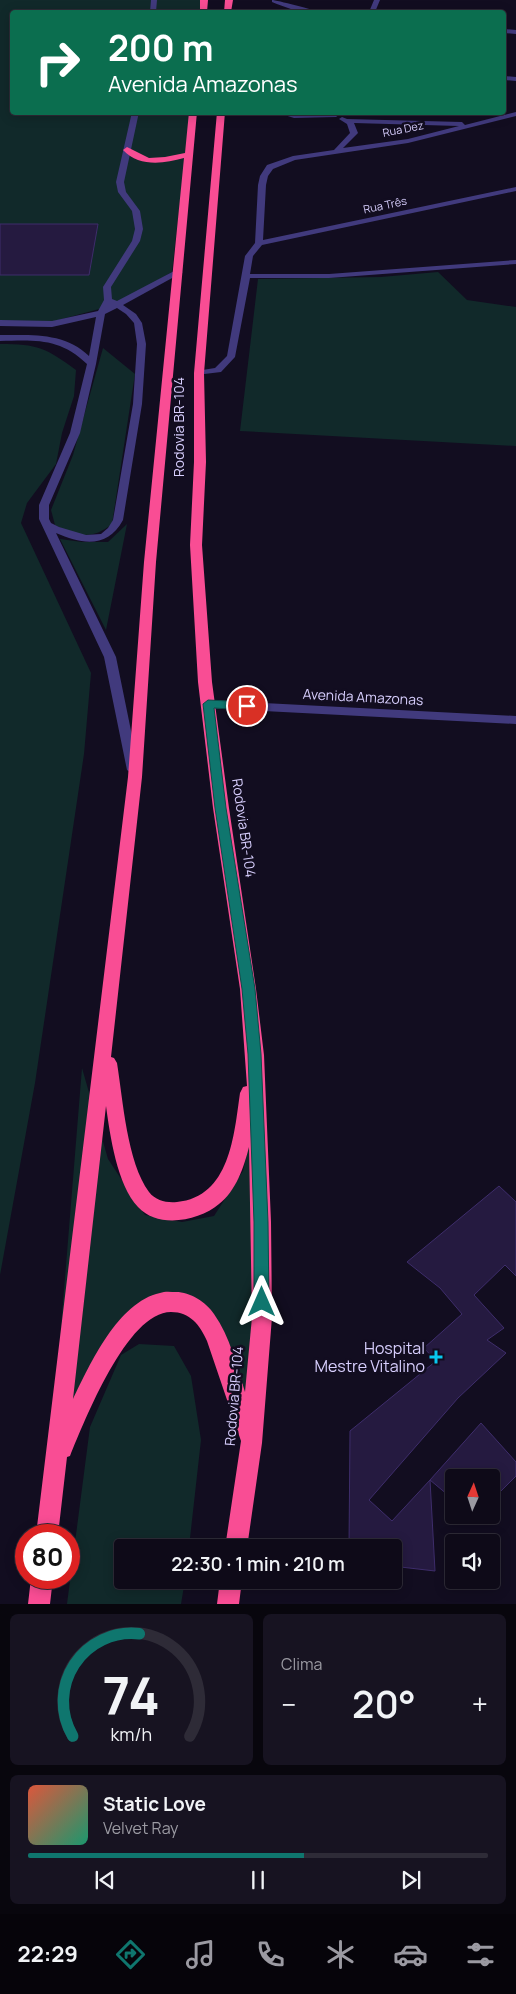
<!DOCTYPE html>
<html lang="pt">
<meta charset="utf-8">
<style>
:root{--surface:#0e0a18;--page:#171321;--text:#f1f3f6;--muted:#9b9aa2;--line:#2e2b37;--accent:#0f766e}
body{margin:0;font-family:Manrope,sans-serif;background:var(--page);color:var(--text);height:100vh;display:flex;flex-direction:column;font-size:19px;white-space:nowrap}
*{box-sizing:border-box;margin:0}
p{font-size:16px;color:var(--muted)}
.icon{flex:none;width:28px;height:28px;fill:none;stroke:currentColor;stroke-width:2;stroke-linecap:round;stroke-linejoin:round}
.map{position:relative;height:1604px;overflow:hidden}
.details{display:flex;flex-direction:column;gap:10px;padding:10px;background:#08060d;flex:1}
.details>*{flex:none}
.hud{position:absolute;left:10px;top:10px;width:496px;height:105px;border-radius:5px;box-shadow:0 2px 12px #0003,0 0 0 1px var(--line);background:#0b6e4f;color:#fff;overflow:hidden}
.needle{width:32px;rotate:3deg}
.buttons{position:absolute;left:445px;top:1469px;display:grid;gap:10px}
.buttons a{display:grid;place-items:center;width:55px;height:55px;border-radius:5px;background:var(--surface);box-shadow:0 2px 12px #0003,0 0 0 1px var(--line);font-size:25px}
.speed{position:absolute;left:15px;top:1524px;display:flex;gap:10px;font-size:25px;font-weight:700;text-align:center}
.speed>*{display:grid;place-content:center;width:65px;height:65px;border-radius:50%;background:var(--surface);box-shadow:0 2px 12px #0003,0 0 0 1px var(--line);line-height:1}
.speed .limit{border:8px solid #d22;background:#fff;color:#111}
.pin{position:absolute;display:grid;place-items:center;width:42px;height:42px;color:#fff;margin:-21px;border:2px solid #fff;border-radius:50%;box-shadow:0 1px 5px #0007}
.me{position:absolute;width:55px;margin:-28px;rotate:0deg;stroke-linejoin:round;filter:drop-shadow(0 0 4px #0008)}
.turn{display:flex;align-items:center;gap:18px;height:105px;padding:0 15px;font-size:22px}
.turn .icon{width:65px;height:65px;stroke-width:2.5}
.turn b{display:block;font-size:35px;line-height:42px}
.big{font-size:38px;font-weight:600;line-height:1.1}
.details .tile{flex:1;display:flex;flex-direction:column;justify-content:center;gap:8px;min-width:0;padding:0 18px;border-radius:8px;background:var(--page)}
.details .dial{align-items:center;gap:0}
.dial svg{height:130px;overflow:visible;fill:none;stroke:var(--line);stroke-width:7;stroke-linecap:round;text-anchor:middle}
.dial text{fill:var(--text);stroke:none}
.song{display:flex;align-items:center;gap:15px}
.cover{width:60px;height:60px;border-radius:8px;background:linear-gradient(135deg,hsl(10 70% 55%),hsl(160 70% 35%))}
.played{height:5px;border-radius:2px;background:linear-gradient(90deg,var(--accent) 60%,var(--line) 60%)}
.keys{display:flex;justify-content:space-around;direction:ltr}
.heat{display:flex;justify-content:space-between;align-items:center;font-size:28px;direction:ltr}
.details .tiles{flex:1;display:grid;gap:10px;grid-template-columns:1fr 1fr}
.tile:last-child{grid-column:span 2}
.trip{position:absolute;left:114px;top:1539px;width:288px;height:50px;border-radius:5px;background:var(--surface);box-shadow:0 2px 12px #0003,0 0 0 1px var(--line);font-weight:600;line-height:50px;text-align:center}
.dock{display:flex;height:80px;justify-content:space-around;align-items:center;background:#06040a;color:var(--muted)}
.dock .icon{width:35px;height:35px}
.dock .on{color:var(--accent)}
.dock b{font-size:22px;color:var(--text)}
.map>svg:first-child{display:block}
.green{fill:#11292a}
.building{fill:#251a40;stroke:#3e2d6b}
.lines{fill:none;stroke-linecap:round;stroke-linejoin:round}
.minor{fill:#413a7d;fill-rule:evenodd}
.highway{fill:#f94d94;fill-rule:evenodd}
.route{fill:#0f766e;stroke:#0a4d48}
.poi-dot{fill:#08c8ef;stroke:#120d20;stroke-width:2}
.labels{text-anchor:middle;stroke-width:5;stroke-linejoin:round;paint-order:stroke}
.far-street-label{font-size:11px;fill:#d7cefd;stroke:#120d20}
.street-label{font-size:14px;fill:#d7cefd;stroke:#120d20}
.near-poi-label{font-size:16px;fill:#d7cefd;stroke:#120d20;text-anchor:end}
</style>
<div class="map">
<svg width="516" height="1604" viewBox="0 0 516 1604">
<rect width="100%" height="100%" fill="#120d20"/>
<!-- green -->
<path class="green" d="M0,0h203l-1,12h-190v100l178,1 -18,159 -58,33 -63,17h-51z
M438,272l29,28 49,7v139l-276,-15 18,-152 123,-2z
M0,344c38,0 46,4 76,26l-2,26 -12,37 -6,31 -29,39 -6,20 70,150 -7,81 -49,329 -35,192z
M103,348l32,26 -23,150c-20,16 -35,13 -57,1l-4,-15 22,-55z
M127,524l-21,106 -46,-91 22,3h26z
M82,1068l26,91 37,56 37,7 32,-6 29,-45 21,-96 -7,364 -64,-137 -62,11 -81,150z
M139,1344l35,2 17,30 10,64 -12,107 -67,1v32h63l-4,24h-114l23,-177 31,-72z"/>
<!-- building -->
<path class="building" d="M0,224h98l-9,51h-89z
M499,1186l17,16v74l-11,-11 -31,30 30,33 -17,12 19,13 -48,45 -89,102 23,21 38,-41 5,91 -43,-5v-18h-43l1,-117 86,-70 -12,-13 38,-34 -22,-26 -33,-26z
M481,1423l35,39v14l-25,25v-23h-37v22l-24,-20z"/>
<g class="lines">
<!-- minor -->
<path class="minor" d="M151,0h6l-1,12h-6z
M272,0c4,0 43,10 46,12 -16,2 -31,-4 -46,-10z
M374,0h6l-5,12h-6z
M504,29l12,1v4l-12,-1z
M504,76l12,1v4l-12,-1z
M132,112h7l-15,70 2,10 14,19 3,18 -3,12 -29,46 1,12 5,2 59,-31 7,2 -60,33 13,9 6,9 4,21 -4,60 -19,116c-15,28 -40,25 -67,13l60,124 23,113 -6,4 -6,-4 -23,-113 -65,-138v-14l31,-72 17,-69c-27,-26 -51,-24 -87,-23v-6c31,0 65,-3 89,21l7,-39 -44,10 -52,-1v-6l52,1 46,-10 6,-11 -1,-13 29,-46 3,-12 -3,-18 -14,-19 -2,-10zM117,308l9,6 8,9 3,21 -4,60 -20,116 -5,8 -7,6 -15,1 -27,-8 -8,-4 -2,-4v-14l31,-72 16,-69 9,-50z
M275,112l61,1 3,2 -3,2 -42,1z
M516,112v4l-108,27 -113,17 -22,9 -5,7 -2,9 -3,55 253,-53v4l-254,54 -9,11 -3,18h79l187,-14v4l-187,14h-79l-15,79 -14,15 -25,3v-4l19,-3 12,-12 18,-100 10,-13 3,-58 2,-9 7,-11 26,-9 41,-6 16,-17 -3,-9 -8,-5 3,-2 5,2 115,3 3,3zM354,123l105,3 -51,13 -65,9 15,-15z
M208,700l308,16v8l-308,-16 -6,-4z"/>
<!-- highway -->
<path class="highway" d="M200,0h8l-1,12h-7z
M225,0h8l-2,12h-7z
M189,112h8l-41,450 -14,215 -31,280 3,1 3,5c6,37 10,99 32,129 7,9 18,11 28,10 53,-5 57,-67 63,-109l3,-6 4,-1 -7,-97 -27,-181 -15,-126 -8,-137 4,-83v-89l23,-261h8l-21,261 2,89 -4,83 10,137 17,126 27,181 8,66 7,167 1,95 -10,126 -15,105h-22l16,-107 -34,-100c-7,-16 -17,-29 -36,-29 -44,0 -86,108 -101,144l-3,1 -9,78h-22l92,-758 16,-215 40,-404c-21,6 -45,9 -61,-8l4,-3 22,11 16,-1 20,-4zM106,1106c4,29 11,79 32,101 20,22 61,14 81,-3 17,-13 25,-37 30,-57l3,170 -7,75c-8,-25 -15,-56 -31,-78 -8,-12 -24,-22 -38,-22 -5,0 -11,-1 -16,1 -42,9 -70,71 -87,106z
M31,1578h22l-3,26h-22z
M220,1580h22l-3,24h-22z"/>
</g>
<!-- route -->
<path class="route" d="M208,700l39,2 5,4 -5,4 -33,-2 12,100 29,181 6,65 7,168 1,80 -2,5 -5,3 -6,-3 -2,-5v-80l-6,-168 -6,-65 -27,-181 -12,-104z"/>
<!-- markers -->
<path class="poi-dot" d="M433.5 1349.5h5v5h5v5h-5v5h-5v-5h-5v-5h5z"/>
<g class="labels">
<!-- far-street labels -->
<g class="far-street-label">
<text transform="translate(403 129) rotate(-11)" y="4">Rua Dez</text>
<text transform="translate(385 205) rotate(-12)" y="4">Rua Três</text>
</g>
<!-- street labels -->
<g class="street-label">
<text transform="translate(179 427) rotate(-90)" y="5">Rodovia BR-104</text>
<text transform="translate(363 697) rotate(3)" y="5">Avenida Amazonas</text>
<text transform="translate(244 828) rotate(82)" y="5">Rodovia BR-104</text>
<text transform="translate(234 1396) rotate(-85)" y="5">Rodovia BR-104</text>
</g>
<!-- near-poi labels -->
<g class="near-poi-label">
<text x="425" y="1354">Hospital<tspan x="425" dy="18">Mestre Vitalino</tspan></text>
</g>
</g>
</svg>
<div class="buttons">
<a><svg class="needle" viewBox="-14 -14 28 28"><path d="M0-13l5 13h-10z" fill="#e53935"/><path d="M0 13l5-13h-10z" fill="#9b9aa2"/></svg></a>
<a><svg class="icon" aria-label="sound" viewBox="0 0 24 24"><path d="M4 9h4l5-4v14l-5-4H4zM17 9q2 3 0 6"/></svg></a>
</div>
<div class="speed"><div class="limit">80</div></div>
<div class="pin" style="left:247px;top:706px;background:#d93025"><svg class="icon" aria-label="arrive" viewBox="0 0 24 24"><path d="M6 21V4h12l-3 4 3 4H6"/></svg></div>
<svg class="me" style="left:262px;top:1302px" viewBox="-20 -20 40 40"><path d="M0-17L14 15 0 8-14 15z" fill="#0f766e" stroke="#fff" stroke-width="4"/></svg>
<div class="trip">22:30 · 1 min · 210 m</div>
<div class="hud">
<div class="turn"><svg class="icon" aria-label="right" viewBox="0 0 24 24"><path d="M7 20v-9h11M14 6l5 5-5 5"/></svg><div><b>200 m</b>Avenida Amazonas</div></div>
</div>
</div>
<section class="details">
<div class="tiles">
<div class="tile dial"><svg viewBox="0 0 100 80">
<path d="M14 69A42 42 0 1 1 86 69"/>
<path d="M14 69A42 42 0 0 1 55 6" stroke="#0f766e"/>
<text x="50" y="56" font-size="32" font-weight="700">74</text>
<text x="50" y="72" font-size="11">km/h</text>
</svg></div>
<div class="tile"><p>Clima</p>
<div class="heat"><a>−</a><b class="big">20°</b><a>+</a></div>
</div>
<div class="tile">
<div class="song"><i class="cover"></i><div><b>Static Love</b><p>Velvet Ray</p></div></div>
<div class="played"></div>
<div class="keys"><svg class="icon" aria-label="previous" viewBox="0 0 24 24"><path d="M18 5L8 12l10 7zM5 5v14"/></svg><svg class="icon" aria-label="pause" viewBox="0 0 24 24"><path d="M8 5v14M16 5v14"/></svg><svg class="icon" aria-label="next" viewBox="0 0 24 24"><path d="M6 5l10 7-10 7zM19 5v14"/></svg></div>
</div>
</div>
</section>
<nav class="dock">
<b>22:29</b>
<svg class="icon on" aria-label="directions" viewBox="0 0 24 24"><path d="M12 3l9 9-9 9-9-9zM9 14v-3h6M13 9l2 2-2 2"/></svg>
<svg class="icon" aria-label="music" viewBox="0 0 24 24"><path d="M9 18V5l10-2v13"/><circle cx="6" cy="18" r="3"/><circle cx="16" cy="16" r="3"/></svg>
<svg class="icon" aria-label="phone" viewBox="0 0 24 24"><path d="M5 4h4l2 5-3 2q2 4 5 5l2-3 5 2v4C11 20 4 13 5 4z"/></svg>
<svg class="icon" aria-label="climate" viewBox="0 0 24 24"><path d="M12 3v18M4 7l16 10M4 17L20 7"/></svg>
<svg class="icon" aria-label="car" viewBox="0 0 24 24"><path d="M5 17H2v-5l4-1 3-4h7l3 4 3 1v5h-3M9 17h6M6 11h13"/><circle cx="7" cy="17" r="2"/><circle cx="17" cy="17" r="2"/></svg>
<svg class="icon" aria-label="filters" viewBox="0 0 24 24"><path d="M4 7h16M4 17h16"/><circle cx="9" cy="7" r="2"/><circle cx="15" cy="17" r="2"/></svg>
</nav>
